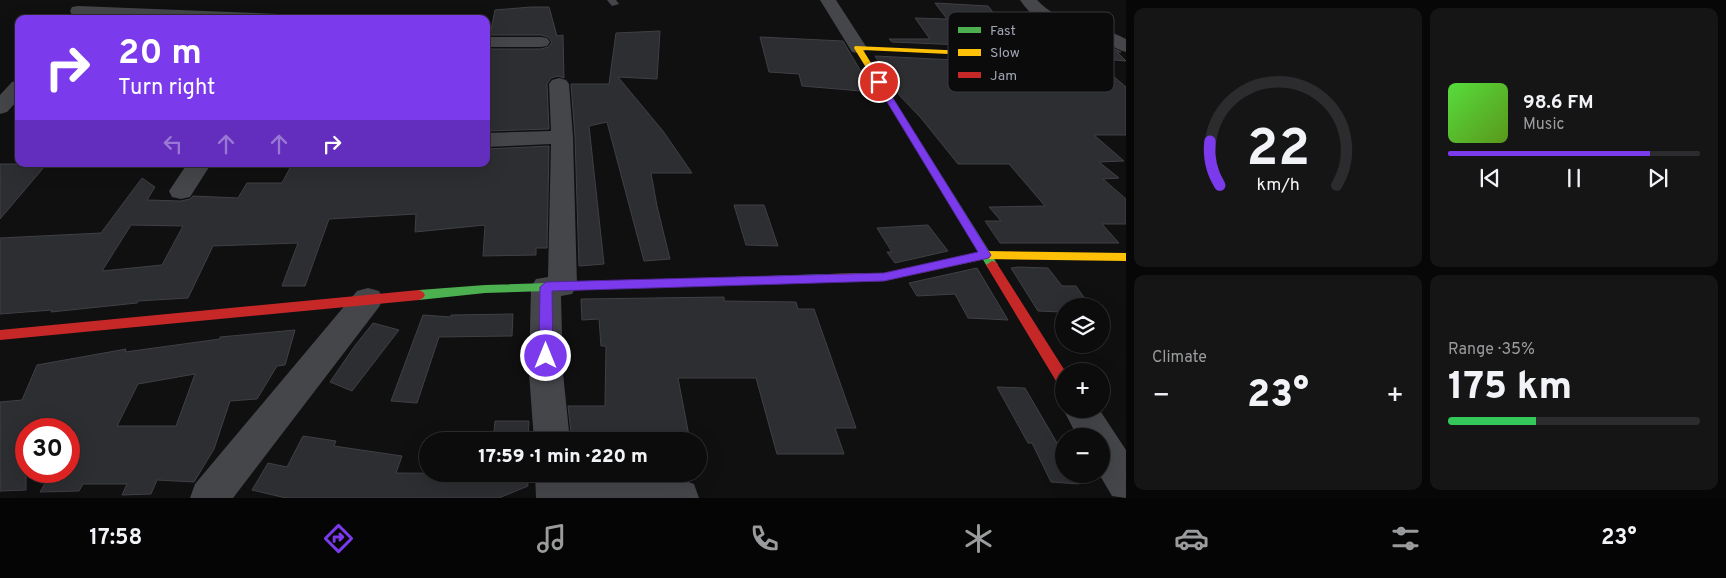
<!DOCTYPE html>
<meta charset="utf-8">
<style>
:root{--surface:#0c0c0d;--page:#151516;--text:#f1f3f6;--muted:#9a9b9d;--line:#2c2c2e;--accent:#7c3aed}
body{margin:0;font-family:Overpass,sans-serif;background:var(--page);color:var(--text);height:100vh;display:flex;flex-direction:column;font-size:19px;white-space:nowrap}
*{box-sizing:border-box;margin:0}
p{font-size:16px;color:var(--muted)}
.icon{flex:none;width:28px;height:28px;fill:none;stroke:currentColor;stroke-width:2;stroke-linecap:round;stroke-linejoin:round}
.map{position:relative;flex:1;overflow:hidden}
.panel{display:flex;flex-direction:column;gap:8px;padding:8px;background:#070707;width:600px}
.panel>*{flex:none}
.top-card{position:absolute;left:15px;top:15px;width:475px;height:152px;border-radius:10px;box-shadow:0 5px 20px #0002,0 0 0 1px var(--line);background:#7c3aed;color:#fff;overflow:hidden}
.fabs{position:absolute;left:1055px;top:298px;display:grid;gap:10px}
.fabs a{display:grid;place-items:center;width:55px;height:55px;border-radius:50%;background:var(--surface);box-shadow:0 5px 20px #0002,0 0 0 1px var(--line);font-size:25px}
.speed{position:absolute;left:15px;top:418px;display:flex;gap:10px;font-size:25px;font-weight:700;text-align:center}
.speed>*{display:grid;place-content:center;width:65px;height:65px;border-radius:50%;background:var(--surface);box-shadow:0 5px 20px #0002,0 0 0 1px var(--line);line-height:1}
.speed .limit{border:8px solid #d22;background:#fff;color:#111}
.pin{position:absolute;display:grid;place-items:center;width:42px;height:42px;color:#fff;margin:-21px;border:2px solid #fff;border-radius:50%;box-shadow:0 1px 5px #0007}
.me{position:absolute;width:55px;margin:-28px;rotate:0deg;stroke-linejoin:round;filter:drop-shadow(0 0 4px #0008)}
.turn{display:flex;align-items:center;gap:18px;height:105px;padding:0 20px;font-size:22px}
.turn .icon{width:65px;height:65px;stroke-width:2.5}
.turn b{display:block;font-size:35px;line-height:42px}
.lanes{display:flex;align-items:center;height:48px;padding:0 20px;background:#0003;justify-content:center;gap:25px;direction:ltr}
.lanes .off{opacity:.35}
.big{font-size:38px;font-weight:800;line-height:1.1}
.panel .tile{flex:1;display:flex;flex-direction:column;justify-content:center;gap:8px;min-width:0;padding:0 18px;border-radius:10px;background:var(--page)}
.panel .dial{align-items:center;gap:0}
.dial svg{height:130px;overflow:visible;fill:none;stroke:var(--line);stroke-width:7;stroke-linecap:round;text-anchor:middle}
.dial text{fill:var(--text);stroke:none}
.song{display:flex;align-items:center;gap:15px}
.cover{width:60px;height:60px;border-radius:8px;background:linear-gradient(135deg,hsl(110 70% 55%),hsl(90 70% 35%))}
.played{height:5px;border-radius:2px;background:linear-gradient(90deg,var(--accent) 80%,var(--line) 80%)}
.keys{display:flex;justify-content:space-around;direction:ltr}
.heat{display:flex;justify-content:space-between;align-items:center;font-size:28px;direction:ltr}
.charge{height:8px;border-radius:4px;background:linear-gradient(90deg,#34c759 35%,var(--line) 0)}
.panel .tiles{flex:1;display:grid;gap:8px;grid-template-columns:repeat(2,1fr)}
.trip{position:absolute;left:419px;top:432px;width:288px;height:50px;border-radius:25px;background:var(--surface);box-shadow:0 5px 20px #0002,0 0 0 1px var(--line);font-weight:800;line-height:50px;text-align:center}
.menu{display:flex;height:80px;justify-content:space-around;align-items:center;background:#050505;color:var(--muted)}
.menu .icon{width:35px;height:35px}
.menu .on{color:var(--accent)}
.menu b{font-size:22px;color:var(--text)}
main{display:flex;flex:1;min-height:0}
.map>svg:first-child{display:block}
.building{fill:#2d2e31;stroke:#404045;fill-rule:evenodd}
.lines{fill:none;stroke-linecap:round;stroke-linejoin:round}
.lane{fill:#45464a;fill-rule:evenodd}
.street{fill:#45464a;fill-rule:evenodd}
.fast{fill:#4caf50;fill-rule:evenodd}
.slow{fill:#ffc107;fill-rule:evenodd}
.jam{fill:#c62828;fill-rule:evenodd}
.route{fill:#7c3aed;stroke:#51269a}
.key{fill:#0b0b0c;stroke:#38393e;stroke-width:1}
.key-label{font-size:14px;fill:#a1a5b3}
</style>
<main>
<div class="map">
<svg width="1126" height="498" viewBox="0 0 1126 498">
<rect width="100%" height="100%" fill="#101011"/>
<!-- building -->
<path class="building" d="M935,3l53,3 16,20 47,1 39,10 31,15h-4l9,9 -34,-3 34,29v48h-32l30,26 -25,1 20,16 -16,1 23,20v25h-24l17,19h-119l-15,-22h16l-12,-14 56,-1 -36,-42h-51l-37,-46 -21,-22 -25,-40 179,9 8,-2 3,-7 -3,-5 -8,-2 -162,-7 -3,-3h41l-15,-21 32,1z
M531,7h18l8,29 6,-1 1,43 -6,-2 -7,2 -4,6 2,45 -63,2 1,-82h54l7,-2 4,-5 -4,-5 -7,-2h-51l5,-25z
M660,31l-3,48 -39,-2 45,54 29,42h-41l6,33 13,53 -26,2 -37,-139 -18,4 15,138 -25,2 -4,-129 -4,-53h38l7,-51z
M760,37l83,4 30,51 -71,-6 -3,-12 -30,-2z
M549,146l-2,102h-11v7l-53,1 2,-31 -70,7 1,-18 -87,5 -24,67h-23l16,-43 -85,3 -25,52 -50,3 -1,2 -86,9 1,-2 -52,4v-76l101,-5 41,-55 13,9 -8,13 34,1 9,-2 3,-3 45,2 9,-15h35l10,-19h60l-1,3 135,-3v-15zM131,225l52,1 -21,39 -60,6z
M0,164h35l-3,3 13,-1 -45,53z
M734,205h30l14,41 -32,-1z
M928,225l20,26 -53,12 -8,-11h5l-15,-24z
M1018,267l30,1 14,18h14l14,20h-26v3h-5l2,3 -23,-1 -27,-43z
M977,268l31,52 -40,-2 -13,-24 -38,2 -8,-13z
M724,297v4l72,1 2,7h16l42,119h-21l9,26h-67l-21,-76h-78l12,63h-118l-4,-35h37l1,-60h-5l-2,-27 -17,1 -1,-21z
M513,314l-1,22 -73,1 -22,66 -26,-2 32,-86 28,2v-2z
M373,323l26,7 -47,61 -22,-9 24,-35z
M295,330l-10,35 -8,1 -20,33 -27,2 -16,48 -20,33 -37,-2 -6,14 -29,1 5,-11h-44l-4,7 -39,1 12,-21h17v-42h-43v61l-26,1v-89l22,-2 15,-35 89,-16 -1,3 95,-13v-2zM195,374l-19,52h-59l21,-42z
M997,387l28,1 39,67v19h10l5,10 -28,-2 -19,-39h-4z
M495,421h34l-1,20h-35z
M303,436l33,5 -2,5 68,10 -6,17 131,1 1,12 -29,12h-213l-34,-8 16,-27 19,4z"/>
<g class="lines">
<!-- lane -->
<path class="lane" d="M607,0h9l3,4 -7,2z"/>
<!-- street -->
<path class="street" d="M820,0h16l31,48 -3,4 -6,1 -6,-1z
M1020,0h17c24,26 60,23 89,39v13c-9,-2 -16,-8 -24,-12 -32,-14 -59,-6 -82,-40z
M78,6l201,8 6,1 2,4h-140l-75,-4 -2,-4 2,-4z
M486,37h55l6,1 3,4 -3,4 -6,1h-55z
M559,78l7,2 3,4 4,53 4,149 -5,8 -11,2 2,77 7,68h-36l-5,-68 2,-86 5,-8 12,-2 3,-133 -65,3v-14l65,-2 -2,-47 3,-4z
M19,80v19l-12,13 -7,2v-19l12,-13z
M187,164h24l-21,33 -9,2 -9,-2 -3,-6z
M368,288l11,3 4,8 -4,8 -146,191h-43l5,-14 162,-193z
M1064,407v2h35l27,41v48l-14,-2 -13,-22h2v-38h-24l-14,-27z
M535,474h38v5h107l14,5 5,14h-163z"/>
<!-- fast -->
<path class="fast" d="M888,94l4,3 104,165 2,3 -2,3h-8l-104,-171z
M830,274l4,1 2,3 -2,3 -4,1 -345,11 -66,7 -4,-2 -2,-3 2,-3 4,-2 66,-5z"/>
<!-- slow -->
<path class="slow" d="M855,46l199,9 4,2 -4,2 -191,-9 29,47 -4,3 -4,-3 -30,-49z
M985,251l141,2v8l-141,-2 -101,22 -54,1 -4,-1 -2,-3 2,-3 4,-1 54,-1z"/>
<!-- jam -->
<path class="jam" d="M992,261l4,1 69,109 -1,17 -5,-2 -73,-121z
M419,290l4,2 2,3 -2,3 -4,2 -419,40v-10z"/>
</g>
<!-- route -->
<path class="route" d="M879,79l4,3 106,170 2,3 -2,3 -105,23 -332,10 1,65 -2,3 -5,2 -5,-2 -2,-3 1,-69 6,-5 338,-9 94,-21 -103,-170z"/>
<!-- legend -->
<rect x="948" y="12" width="166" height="80" rx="8" class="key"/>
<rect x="958" y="27" width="23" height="6" fill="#4caf50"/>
<rect x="958" y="49" width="23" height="7" fill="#ffc107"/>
<rect x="958" y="72" width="23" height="6" fill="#c62828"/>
<g class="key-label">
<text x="990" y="35">Fast</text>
<text x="990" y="57">Slow</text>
<text x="990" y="80">Jam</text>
</g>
</svg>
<div class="fabs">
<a><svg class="icon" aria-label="layers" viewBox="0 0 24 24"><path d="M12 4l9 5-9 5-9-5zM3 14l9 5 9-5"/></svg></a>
<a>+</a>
<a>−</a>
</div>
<div class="speed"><div class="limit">30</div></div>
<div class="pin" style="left:879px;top:82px;background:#d93025"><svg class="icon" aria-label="arrive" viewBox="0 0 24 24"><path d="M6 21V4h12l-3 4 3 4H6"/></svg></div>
<svg class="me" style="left:546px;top:356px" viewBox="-20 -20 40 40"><circle r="17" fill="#7c3aed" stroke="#fff" stroke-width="3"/><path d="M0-11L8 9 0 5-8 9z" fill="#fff"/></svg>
<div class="trip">17:59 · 1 min · 220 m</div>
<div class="top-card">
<div class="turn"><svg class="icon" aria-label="right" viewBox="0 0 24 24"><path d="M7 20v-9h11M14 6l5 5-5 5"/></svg><div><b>20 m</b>Turn right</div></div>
<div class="lanes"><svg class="icon off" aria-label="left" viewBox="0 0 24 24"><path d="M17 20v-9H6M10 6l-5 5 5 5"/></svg><svg class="icon off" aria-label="ahead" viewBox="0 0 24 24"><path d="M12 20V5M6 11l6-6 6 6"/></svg><svg class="icon off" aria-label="ahead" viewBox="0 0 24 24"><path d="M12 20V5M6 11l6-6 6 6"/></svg><svg class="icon" aria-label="right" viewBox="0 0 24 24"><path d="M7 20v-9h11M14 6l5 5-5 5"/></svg></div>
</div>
</div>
<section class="panel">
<div class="tiles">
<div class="tile dial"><svg viewBox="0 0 100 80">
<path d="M14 69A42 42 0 1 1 86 69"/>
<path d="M14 69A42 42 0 0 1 8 42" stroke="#7c3aed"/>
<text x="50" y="56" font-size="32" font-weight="700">22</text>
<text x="50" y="72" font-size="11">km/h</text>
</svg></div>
<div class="tile">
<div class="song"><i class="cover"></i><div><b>98.6 FM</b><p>Music</p></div></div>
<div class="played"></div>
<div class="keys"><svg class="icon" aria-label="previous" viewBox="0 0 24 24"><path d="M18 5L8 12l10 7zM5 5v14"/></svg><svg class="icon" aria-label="pause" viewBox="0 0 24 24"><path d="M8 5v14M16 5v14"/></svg><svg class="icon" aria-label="next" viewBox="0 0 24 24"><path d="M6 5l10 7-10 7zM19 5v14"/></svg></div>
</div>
<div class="tile"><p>Climate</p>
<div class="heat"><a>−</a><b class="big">23°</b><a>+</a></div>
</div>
<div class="tile"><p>Range · 35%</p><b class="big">175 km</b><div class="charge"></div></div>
</div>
</section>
</main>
<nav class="menu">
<b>17:58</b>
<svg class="icon on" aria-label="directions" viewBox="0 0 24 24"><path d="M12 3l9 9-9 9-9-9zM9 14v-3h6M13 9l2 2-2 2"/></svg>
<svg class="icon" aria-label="music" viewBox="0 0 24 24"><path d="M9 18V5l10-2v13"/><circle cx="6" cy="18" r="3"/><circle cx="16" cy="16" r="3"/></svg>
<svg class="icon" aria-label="phone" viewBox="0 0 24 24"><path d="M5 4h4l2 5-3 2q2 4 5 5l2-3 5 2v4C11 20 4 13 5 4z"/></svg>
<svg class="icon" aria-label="climate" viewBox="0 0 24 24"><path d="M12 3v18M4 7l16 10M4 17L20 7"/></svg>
<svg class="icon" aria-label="car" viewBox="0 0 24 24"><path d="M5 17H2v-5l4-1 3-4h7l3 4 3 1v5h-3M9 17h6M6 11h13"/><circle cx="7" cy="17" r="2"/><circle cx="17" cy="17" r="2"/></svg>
<svg class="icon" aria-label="filters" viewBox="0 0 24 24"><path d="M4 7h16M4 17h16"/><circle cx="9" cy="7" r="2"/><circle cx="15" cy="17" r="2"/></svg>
<b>23°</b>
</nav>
